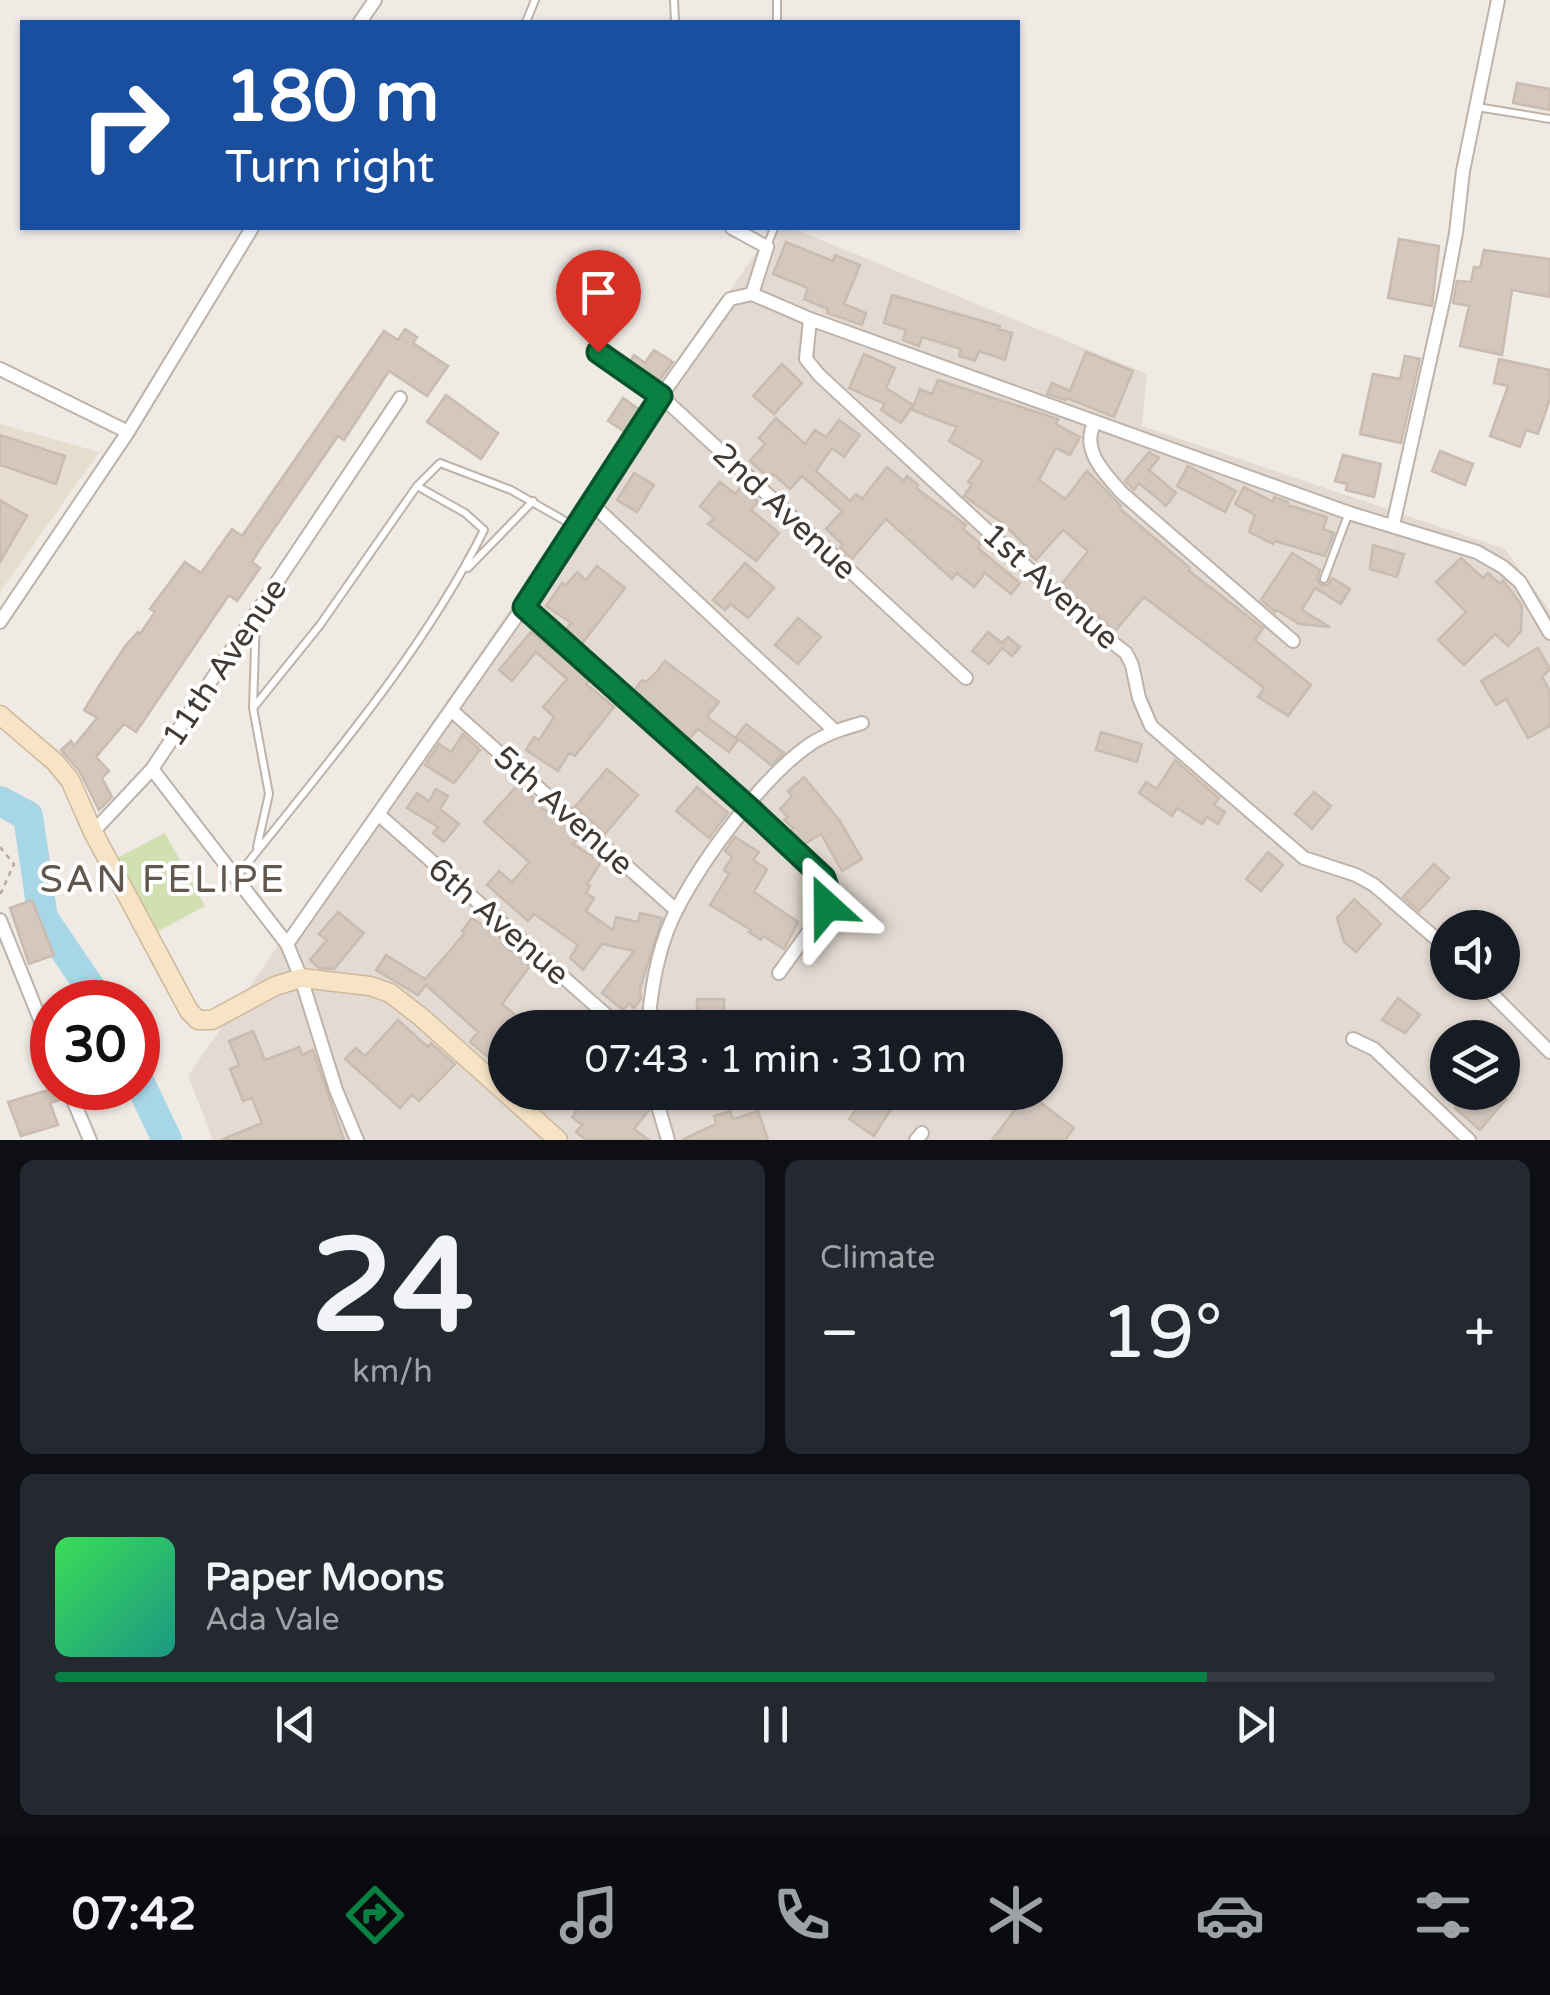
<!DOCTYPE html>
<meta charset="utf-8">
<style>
:root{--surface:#171b24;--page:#242831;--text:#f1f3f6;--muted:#9ea1a6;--line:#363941;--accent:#0b8043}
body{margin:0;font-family:"Varela Round",sans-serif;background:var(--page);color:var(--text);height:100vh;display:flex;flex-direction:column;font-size:38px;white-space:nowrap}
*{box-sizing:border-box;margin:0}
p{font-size:32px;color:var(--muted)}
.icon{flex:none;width:55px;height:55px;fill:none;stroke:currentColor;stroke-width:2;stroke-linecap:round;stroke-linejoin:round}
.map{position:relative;height:1140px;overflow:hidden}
.sheet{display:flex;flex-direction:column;gap:20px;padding:20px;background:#0d0f14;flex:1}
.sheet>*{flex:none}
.hud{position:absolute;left:20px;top:20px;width:1000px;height:210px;border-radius:0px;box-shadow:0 2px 8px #0004;background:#1a4fa0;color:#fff;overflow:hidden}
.tools{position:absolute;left:1430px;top:910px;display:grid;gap:20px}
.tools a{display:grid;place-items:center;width:90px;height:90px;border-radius:50%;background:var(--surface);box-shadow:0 2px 8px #0004;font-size:50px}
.speed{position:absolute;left:30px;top:980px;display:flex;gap:20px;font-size:50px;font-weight:700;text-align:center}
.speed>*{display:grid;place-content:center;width:130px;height:130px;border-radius:50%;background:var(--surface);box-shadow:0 2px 8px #0004;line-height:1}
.speed .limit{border:15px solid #d22;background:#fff;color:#111}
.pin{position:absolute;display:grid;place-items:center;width:85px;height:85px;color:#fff;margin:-102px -42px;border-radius:50% 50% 50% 0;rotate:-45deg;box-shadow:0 0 10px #0007}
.pin .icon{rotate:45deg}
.me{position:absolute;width:110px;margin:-55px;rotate:336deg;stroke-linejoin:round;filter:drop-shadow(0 0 8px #0008)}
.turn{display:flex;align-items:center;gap:35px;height:210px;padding:0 40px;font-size:45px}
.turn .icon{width:130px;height:130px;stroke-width:2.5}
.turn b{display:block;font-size:70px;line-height:85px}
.big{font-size:75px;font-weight:600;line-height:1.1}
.sheet .tile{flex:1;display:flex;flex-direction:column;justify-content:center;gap:15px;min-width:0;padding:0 35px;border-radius:15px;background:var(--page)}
.sheet .dial{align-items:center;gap:0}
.dial b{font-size:130px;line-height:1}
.song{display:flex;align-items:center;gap:30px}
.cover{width:120px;height:120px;border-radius:15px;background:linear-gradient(135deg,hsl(130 70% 55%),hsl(170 70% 35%))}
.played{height:10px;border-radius:5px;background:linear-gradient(90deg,var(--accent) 80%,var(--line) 80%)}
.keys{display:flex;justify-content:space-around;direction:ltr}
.heat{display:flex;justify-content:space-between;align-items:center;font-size:55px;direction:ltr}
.sheet .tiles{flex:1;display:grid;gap:20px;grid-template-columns:1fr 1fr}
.tile:last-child{grid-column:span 2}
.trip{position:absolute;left:488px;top:1010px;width:575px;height:100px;border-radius:50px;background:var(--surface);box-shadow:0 2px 8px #0004;font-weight:600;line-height:100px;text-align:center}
.tab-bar{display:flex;height:160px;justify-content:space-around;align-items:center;background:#090b0e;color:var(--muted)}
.tab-bar .icon{width:70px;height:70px}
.tab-bar .active{color:var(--accent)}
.tab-bar b{font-size:45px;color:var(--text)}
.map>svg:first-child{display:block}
.residential{fill:#e3dbd3;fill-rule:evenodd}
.education{fill:#e7ddcf}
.green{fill:#d2dfb1}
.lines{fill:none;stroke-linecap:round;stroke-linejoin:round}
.river{stroke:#a7d6e6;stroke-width:30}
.building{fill:#d3c7be;stroke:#c9bbaf;stroke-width:2.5}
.lane-casing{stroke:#bdb3ab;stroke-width:10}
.street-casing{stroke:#bdb3ab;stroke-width:16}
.secondary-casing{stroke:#cdb89b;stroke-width:21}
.path{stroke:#baaa9b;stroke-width:2.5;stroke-dasharray:5 5;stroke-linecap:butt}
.lane{stroke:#fff;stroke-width:6}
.street{stroke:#fff;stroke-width:12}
.secondary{stroke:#f7e4c6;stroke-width:18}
.route-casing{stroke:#07532c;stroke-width:25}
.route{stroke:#0b8043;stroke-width:18}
.labels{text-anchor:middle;stroke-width:8;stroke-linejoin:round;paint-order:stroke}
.street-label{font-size:32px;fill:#413a35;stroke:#fff}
.quarter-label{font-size:38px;letter-spacing:2.5px;fill:#62574d;stroke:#fff}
</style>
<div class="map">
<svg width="1550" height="1140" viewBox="0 0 1550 1140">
<rect width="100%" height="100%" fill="#efeae4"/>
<!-- residential -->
<path class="residential" d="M773,228h19l355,146 -5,52 363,123 45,62v529h-1337l-25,-64zM1448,928h54v54h-54zM505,1028h540v64h-540zM1448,1038h54v54h-54z"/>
<!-- education -->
<path class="education" d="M0,424l99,28 -99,140z"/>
<!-- green -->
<path class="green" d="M165,833l40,73 -48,26 -40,-74z"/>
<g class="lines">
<!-- river -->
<path class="river" d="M0,801l28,15 15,102 57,84
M138,1079l29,61"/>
</g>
<!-- building -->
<path class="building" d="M1517,83l33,6v21l-37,-7z
M1399,239l40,7 -7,60 -44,-8z
M786,242l47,19 2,-6 25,10 -16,39 22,9 -4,12 -35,-12 1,-4 -24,-10 4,-11 -35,-14z
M1484,250l66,9v38l-38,-7 -10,65 -42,-9 9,-40 -16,-3 4,-22 14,1 3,-15 6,1z
M892,295l108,31 -1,3 13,4 -7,27 -26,-9 -4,10 -16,-5 2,-7 -39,-12 -3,9 -16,-6 3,-10 -22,-7z
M405,329l12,8 -4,6 35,23 -21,30 -38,-25 -45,69 -6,-4 -78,113 -8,13 8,6 -23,33 -8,-6 -93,137 -12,-8 -28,33 13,14 -7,7 10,19 -13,13 -19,-38 -19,-22 10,-9 3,5 23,-28 -13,-8 15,-24 27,-41 12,-13 2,2 15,-22 -5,-3 35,-47 16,11 31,-44 10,7 142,-205 14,9z
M654,350l19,12 -17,23 -28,-20 6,-10 11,8z
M1086,352l47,19 -19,46 -47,-19 -1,2 -19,-6 5,-11 18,8z
M864,354l31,14 -9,20 27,17 -12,18 -20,-13 4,-6 -36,-16z
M1405,356l15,3 -19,84 -41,-9 13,-60 27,5z
M1499,359l51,11v29l-12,35 -12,-4 -6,17 -30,-11 18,-50 -14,-3z
M782,364l20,19 -28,31 -21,-18z
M938,380l120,39 -2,5 24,13 -10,18 -14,-7 -17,32 26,19 22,-28 34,35 -2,2 71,60 -2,2 75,58 -8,12 56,45 -23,31 -30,-19 6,-9 -120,-91 -29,34 -54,-46 27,-34 -25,-21 -27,30 -14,-12 3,-3 -23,-22 -38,-27 8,-12 -4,-2 15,-21 -34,-20 8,-14 -45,-17 8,-21 12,5z
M446,395l52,38 -17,26 -54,-37z
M623,398l17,12 -15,22 -17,-11z
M776,418l29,26 10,-14 11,7 13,-17 21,15 -16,22 -12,-9 -16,23 34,30 6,-7 6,5 25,-32 17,14 3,-5 11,9 -2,3 50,37 -3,4 18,15 -3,4 42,35 -9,11 -26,-21 -11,14 -17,-14 -5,6 -66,-60 -34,40 -12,-12 2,-3 -16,-15 16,-18 -40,-35 -12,13 -17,-15 -4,4 -19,-17 15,-17 -6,-6z
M0,435l65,21 -9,28 -56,-19z
M1440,451l33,13 -8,21 -33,-14z
M1149,452l10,6 -10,12 27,23 -10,13 -27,-23 -5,7 -9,-9z
M1343,455l38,9 -7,33 -28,-7 1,-6 -12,-3z
M1188,466l48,25 -11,21 -48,-26z
M634,473l20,12 -17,27 -20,-12z
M720,482l15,12 5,-6 18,14 -7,8 28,23 -23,28 -48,-37 6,-6 -14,-12z
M1244,487l29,15 1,-5 14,5v3l39,12 -4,12 11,4 -9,23 -50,-15 -2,3 -24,-12 6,-17 -20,-11z
M0,500l27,16 -27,46z
M1373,545l31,9 -7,23 -27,-8z
M1292,553l28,17 -3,9 4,6h7l4,-7 18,11 -9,15 -26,-16 -13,22 28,17 -31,-3 -22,-14 -2,2 -14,-12z
M1461,558l22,20 5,-5 12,11 3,-4 19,26 -1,25 -13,15 -13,-12 -31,31 -26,-25 28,-28 -30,-30z
M745,563l29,25 -26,30 -17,-14 -6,6 -12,-10z
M597,566l28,22 -44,57 -16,-14 6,-8 -25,-17 16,-23 4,2 11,-13 9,8z
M798,618l23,19 -23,27 -23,-19z
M531,632l38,29 21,19 -4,4 28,23 -39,49 -6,-3 -11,18 -32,-21 8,-13 5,3 15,-23 -11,-10 24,-28 -31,-27 -24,29 -13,-11z
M988,632l14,11 6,-6 12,10 -8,9 -10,-8 -13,16 -17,-13z
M1538,648l12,21 -8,8 8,14v35l-22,12 -22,-39 -10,6 -15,-24z
M665,661l54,41 -12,15 31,23 -9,12 -31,-23 -10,11 -54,-49 8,-11 4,2 8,-7z
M746,724l38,29 -13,12 -35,-28z
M1101,732l41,12 -5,18 -41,-12z
M463,734l17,16 -26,33 -29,-18 14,-21 12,8z
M1175,760l44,38 -5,7 11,7 -7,12 -11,-7 -5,7 -25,-16 -5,8 -33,-23 7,-11 11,7z
M607,769l31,26 -33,39 -30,-27z
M804,777l36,44 22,38 -20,12 -21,-37 -18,11 -14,-13 4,-4 -9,-8 4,-3 -8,-8 12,-13 -4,-5z
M518,785l17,14 -2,2 46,36 -6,7 28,18 -14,22 3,2 -4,7 8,5 -8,13 27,19 3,-13 22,5 2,-9 22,5 -22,71 1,10 -7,9 -5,-5 -6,7 -21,-17 32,-42 -32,-7 -19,26 -13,-12 8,-13 -44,-31 -6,7 -41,-36 12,-14 13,11 17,-20 -45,-40z
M697,787l31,26 -19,25 -33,-27z
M436,789l12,7 -8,13 19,15 -15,18 -11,-9 5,-6 -31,-19 10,-15 12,8z
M1314,792l17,14 -19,23 -17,-15z
M735,837l24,15 -6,8 14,9 -13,23 44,30 -14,27 -21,-13 -2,4 -12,-8 2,-2 -41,-25 19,-31 -5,-4 8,-13 -7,-6z
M1268,852l15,13 -22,26 -15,-12z
M1434,864l15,14 -30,33 -16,-14z
M1354,899l27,25 -25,28 -12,-10 -7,-24z
M32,900l22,55 -25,9 -19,-56z
M338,912l26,21 -30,36 -15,-1 -9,-8 17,-20 -8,-6z
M472,918l32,22 -2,4 28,22 -28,38 29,24h-26v43l-35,-29 8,-10 -52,-47 -8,10 -42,-25 10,-15 39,24 40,-46 -3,-2z
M1398,998l22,17 -15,18 -23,-13z
M697,999h27v29h-27z
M398,1020l30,27 3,-4 24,21 -36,37 -7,-6 -12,13 -55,-49 11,-11 9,8z
M253,1031l12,29 34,-13 3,8 11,-5 31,90h-123l41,-17 -10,-25 -9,3 -13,-32 9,-4 -10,-24z
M55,1088l7,11 -12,4 8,22 -37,11 -13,-34z
M572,1092h72l5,18 -15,19 15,11h-63l-10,-8 6,-7 -10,-8 11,-15z
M869,1092h33l-28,44 -25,-17z
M1468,1092h30l8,7 -26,31 -25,-22z
M1028,1093l46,35 -9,12h-73z
M730,1111l3,8 25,-8 10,29h-86l34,-16 -2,-8z"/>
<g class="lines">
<!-- lane casing -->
<g class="lane-casing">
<path id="lane" d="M674,0l1,22
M777,0v22
M526,22l9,-22
M1477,107l73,12
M767,246l7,-18
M598,352l62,44
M468,568l65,-67
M1324,579l24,-64
M256,617l-3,91 16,86 -12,53
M253,708l67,-83 97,-139
M235,879c87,-110 186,-223 249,-349l-19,-17 -48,-27 23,-23 71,27 63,36"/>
</g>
<!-- street casing -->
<g class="street-casing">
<path id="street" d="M360,22l15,-22
M732,228l35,19 -15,47
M810,319l-4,40 13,16 265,245 42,33 6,12 7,33 12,28 153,132 52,17 18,10 74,64
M0,369l128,63
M661,396l305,282
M1095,422c-15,27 9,51 27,71l171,148
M592,504l243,227
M1393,525l51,-228 12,-64 7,-62 35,-171
M523,607l226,200 74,71 6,15 -2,13 -48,67
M0,622l128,-190 124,-204
M451,710l225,200
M152,769l135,175 14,34 35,112 21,50
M378,814l243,214
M93,832l59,-63 248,-371
M0,920l52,129
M287,944l236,-337 138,-211 69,-97 22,-5 58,25 539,194 128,39 26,15 17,15 30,51
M1480,982l70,70
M648,1028c3,-41 10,-83 29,-119 27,-52 87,-134 135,-166 16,-10 33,-15 50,-20
M1353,1039l21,10 95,91
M68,1088l22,52
M654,1092l14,48
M916,1140l6,-7"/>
</g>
<!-- secondary casing -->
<g class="secondary-casing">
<path id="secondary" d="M0,715l55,47 15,18 23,52 96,179 9,9h14l63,-34 26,-8 69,8 20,7 31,24 84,75
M505,1092l53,48"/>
</g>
<!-- path -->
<path class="path" d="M0,847l14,17 -14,31"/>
<!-- lane -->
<use href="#lane" class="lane"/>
<!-- street -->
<use href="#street" class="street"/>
<!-- secondary -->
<use href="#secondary" class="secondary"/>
</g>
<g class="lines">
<!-- route casing -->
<g class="route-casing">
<path id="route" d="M598,352l63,44 -137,211 224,200 76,71 5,15 -2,13"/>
</g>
<!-- route -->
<use href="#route" class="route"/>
</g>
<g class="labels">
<!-- street labels -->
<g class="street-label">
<text transform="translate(785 511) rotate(43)" y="11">2nd Avenue</text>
<text transform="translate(1051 586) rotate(42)" y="11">1st Avenue</text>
<text transform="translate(224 662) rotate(-56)" y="11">11th Avenue</text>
<text transform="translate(564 810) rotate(42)" y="11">5th Avenue</text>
<text transform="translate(499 921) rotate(41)" y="11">6th Avenue</text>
</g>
<!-- quarter labels -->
<g class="quarter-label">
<text x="163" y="892">SAN FELIPE</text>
</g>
</g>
</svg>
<div class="tools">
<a><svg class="icon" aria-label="sound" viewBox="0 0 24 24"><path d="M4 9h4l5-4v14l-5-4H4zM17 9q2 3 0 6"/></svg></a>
<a><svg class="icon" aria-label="layers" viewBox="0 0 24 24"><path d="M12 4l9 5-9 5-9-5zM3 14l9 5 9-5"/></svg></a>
</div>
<div class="speed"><div class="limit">30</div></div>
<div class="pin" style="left:598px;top:352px;background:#d93025"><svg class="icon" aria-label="arrive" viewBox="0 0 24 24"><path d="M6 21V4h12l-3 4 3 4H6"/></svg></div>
<svg class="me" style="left:827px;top:906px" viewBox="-20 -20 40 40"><path d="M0-17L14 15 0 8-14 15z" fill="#0b8043" stroke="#fff" stroke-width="4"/></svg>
<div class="trip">07:43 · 1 min · 310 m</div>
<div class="hud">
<div class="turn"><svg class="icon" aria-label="right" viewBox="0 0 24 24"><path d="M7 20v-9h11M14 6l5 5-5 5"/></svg><div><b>180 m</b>Turn right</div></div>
</div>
</div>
<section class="sheet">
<div class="tiles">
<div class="tile dial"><b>24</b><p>km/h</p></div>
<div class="tile"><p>Climate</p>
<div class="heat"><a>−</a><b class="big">19°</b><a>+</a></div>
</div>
<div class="tile">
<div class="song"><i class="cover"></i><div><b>Paper Moons</b><p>Ada Vale</p></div></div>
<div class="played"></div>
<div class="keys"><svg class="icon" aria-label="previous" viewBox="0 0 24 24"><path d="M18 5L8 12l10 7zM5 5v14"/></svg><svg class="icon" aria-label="pause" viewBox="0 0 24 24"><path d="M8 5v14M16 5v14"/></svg><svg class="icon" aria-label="next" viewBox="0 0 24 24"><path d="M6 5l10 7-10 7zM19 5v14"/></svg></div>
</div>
</div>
</section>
<nav class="tab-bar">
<b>07:42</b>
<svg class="icon active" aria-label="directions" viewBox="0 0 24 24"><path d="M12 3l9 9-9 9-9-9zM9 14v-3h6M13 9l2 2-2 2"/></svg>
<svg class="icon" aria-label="music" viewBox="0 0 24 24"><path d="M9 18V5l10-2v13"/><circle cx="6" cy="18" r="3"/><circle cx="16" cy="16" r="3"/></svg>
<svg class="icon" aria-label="phone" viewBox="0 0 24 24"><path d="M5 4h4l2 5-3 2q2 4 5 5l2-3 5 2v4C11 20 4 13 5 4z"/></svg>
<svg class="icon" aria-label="climate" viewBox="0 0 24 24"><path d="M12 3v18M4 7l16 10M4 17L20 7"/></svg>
<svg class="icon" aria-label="car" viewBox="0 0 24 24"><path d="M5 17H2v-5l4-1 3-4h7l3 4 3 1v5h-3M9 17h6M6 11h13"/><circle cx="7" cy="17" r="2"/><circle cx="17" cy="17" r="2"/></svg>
<svg class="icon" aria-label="filters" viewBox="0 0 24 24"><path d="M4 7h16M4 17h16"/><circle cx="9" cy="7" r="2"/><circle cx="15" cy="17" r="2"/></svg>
</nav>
